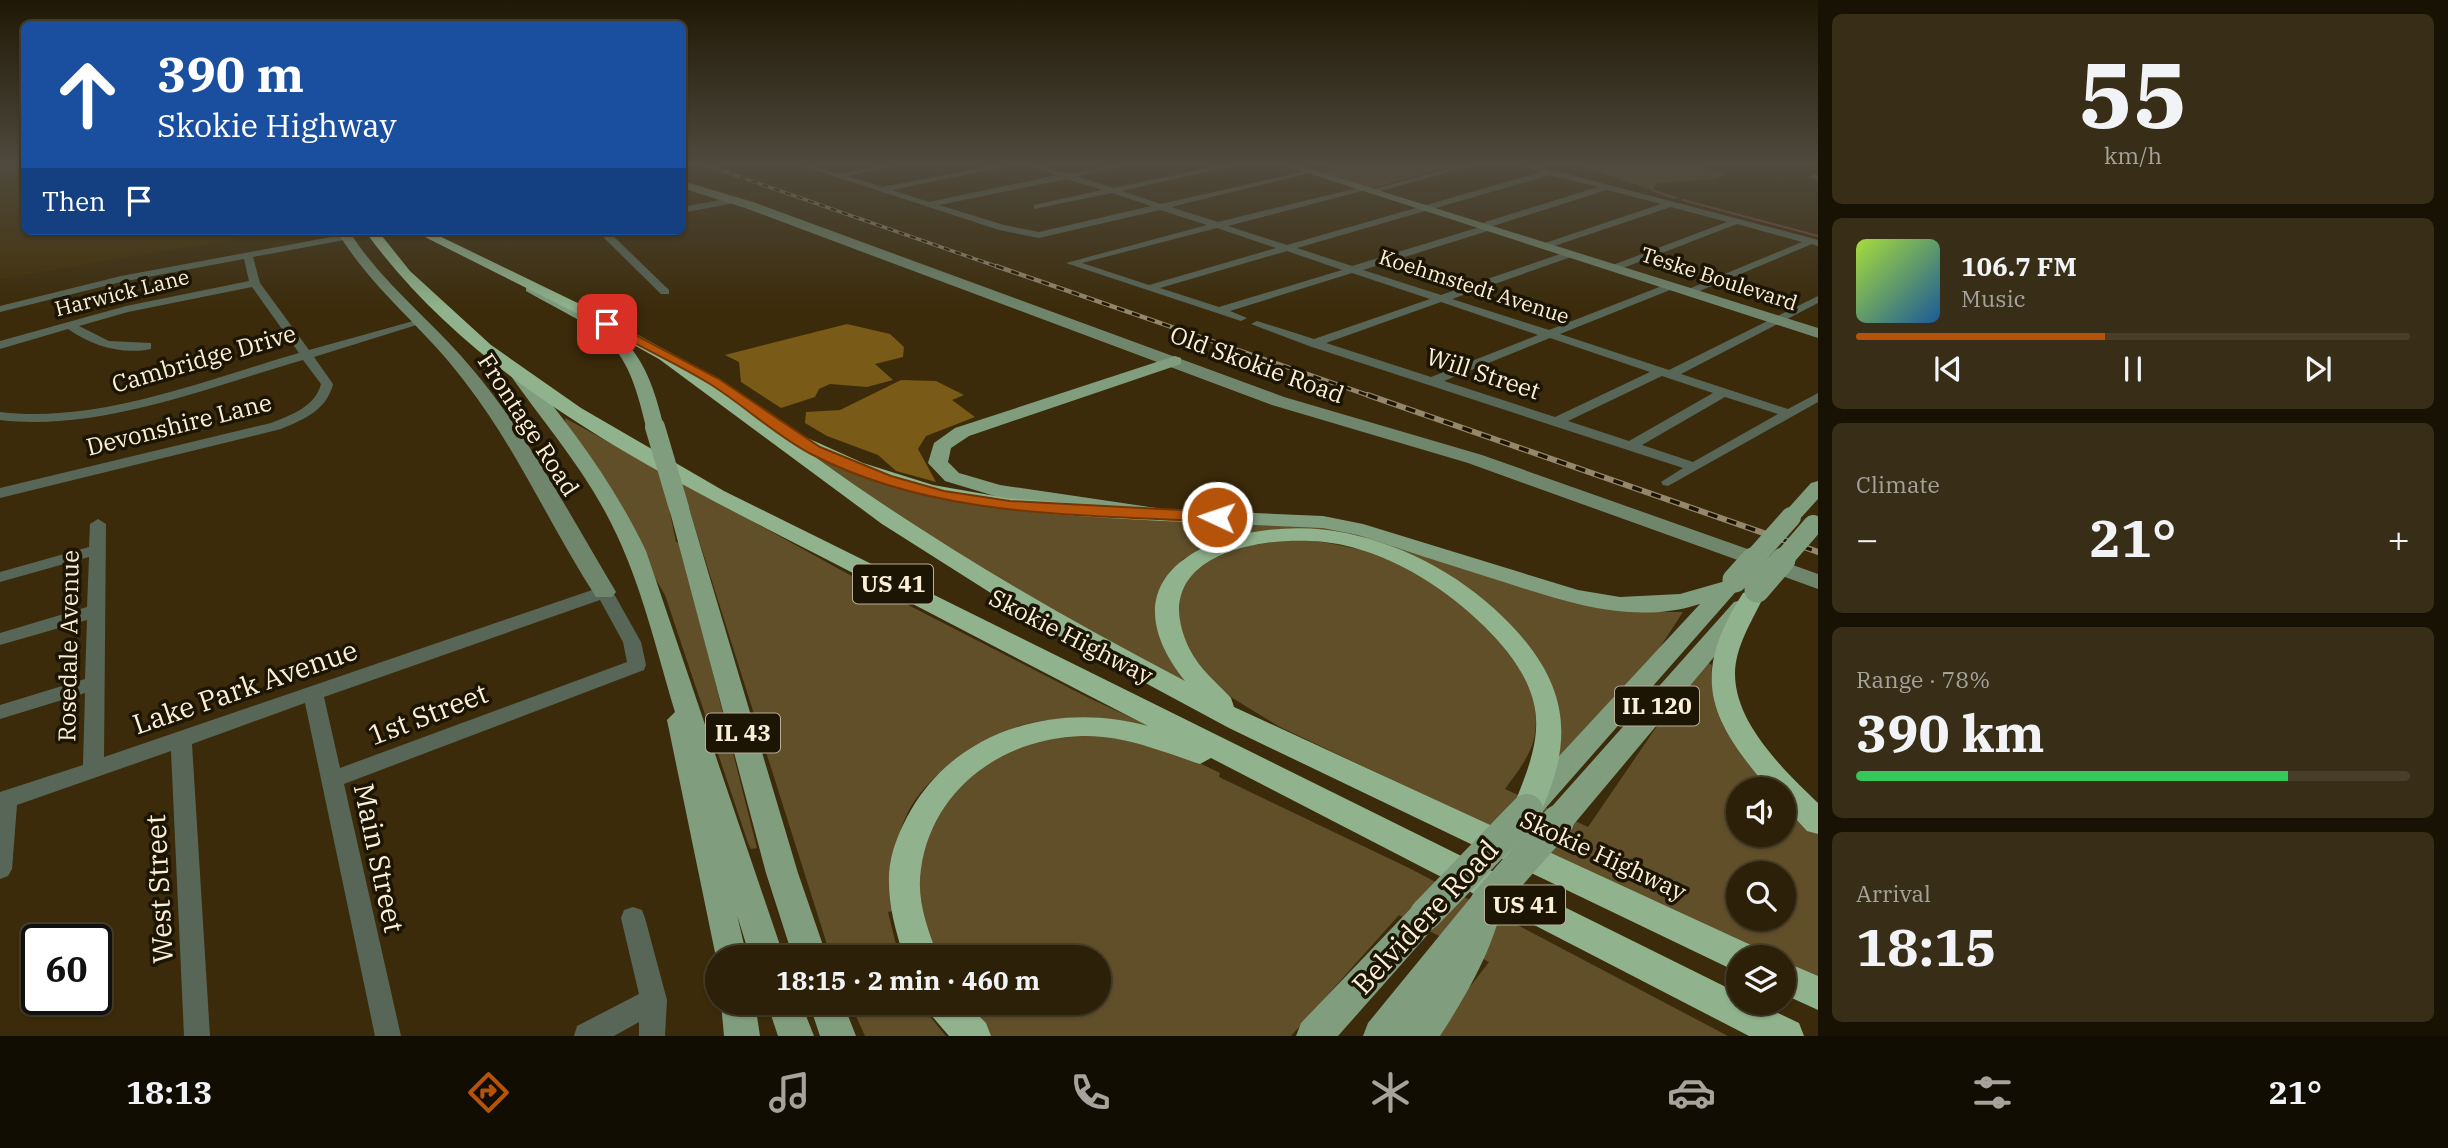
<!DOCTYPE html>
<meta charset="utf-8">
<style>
:root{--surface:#2c2008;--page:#382d16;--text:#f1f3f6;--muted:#a6a39c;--line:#483e29;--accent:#b45309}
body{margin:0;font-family:"IBM Plex Serif",serif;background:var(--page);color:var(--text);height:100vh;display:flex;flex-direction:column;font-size:26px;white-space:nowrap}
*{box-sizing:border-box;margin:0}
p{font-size:23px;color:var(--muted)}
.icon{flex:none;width:38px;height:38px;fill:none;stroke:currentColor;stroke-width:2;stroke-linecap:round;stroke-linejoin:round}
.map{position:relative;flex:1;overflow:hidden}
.drawer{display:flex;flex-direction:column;gap:14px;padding:14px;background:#181204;width:630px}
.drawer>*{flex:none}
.top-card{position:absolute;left:21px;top:21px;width:665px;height:214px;border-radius:10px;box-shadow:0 2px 5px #0004,0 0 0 2px var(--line);background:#1a4fa0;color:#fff;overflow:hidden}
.tools{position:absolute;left:1726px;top:777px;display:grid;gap:14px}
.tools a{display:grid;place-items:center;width:70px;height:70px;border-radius:50%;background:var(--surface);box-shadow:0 2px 5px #0004,0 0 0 2px var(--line);font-size:35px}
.speed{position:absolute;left:21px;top:924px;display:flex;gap:14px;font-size:35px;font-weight:700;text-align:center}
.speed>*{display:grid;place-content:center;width:91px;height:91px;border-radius:50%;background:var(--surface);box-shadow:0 2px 5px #0004,0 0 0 2px var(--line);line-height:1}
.speed .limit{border:4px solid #111;border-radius:10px;background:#fff;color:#111}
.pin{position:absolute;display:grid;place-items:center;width:60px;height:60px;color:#fff;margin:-30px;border-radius:14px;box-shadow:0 4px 10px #0006}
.me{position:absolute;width:77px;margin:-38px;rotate:273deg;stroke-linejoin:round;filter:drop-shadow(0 0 5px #0008)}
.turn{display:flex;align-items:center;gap:24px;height:147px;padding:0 21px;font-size:32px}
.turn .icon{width:91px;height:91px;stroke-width:2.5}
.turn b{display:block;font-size:49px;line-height:60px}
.then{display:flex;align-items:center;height:66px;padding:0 21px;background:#0003;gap:14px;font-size:26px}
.big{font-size:52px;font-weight:800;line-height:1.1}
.drawer .tile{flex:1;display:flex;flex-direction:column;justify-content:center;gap:10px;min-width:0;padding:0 24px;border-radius:10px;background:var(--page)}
.drawer .dial{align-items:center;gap:0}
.dial b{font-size:91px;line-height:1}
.song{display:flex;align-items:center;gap:21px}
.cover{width:84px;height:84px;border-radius:10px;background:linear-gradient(135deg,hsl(80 70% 55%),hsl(210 70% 35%))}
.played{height:7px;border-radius:4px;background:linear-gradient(90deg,var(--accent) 45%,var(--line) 45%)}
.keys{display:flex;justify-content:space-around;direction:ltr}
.heat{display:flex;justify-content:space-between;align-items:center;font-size:38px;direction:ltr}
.charge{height:10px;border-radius:5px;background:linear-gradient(90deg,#34c759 78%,var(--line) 0)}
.trip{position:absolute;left:705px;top:945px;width:406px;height:70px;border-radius:35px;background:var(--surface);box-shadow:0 2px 5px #0004,0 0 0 2px var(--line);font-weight:800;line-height:70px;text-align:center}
.dock{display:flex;height:112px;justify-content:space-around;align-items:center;background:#120d03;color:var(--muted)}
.dock .icon{width:49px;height:49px}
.dock .active{color:var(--accent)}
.dock b{font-size:32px;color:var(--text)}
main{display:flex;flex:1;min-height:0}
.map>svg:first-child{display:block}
.built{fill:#423006}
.green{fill:#614f2a;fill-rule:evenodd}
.forest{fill:#795a16}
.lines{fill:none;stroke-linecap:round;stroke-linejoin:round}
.stream{stroke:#744844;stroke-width:2}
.street{fill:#586657;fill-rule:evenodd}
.secondary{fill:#6f866d;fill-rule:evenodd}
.primary{fill:#809e7e;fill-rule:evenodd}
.highway{fill:#90b38d;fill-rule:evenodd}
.rail-far2-casing{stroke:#95876b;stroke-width:3.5}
.rail-far1-casing{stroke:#95876b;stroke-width:4.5}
.rail-casing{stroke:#95876b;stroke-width:6}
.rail-far2{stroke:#1d1504;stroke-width:2;stroke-dasharray:6;stroke-linecap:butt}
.rail-far1{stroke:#1d1504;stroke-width:2.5;stroke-dasharray:8;stroke-linecap:butt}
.rail{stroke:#1d1504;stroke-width:3.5;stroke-dasharray:10;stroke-linecap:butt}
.primary-bridge-far2{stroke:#809e7e;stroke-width:20}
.primary-bridge-far1{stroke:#809e7e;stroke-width:25}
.primary-bridge{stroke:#809e7e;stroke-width:32}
.route{fill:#b45309;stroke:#753606;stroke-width:2}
.labels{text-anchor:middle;stroke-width:7;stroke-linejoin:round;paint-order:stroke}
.far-street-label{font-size:21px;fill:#fcefd8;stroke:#1d1504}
.shield{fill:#1d1504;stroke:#b9ae98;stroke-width:2}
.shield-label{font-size:23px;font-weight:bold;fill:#fcefd8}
.street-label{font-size:24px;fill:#fcefd8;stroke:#1d1504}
.near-street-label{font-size:28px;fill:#fcefd8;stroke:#1d1504}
</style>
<main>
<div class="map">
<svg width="1818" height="1036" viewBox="0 0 1818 1036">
<rect width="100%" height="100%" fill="#3b2b0a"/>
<!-- built -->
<path class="built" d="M24,165v66h212v8l-236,40v-113z"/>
<!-- green -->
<path class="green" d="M1339,165h118l-88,24 -56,-18z
M1577,165h110l40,7 -11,7 -59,4 -5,7z
M565,418l283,156 241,124 112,52c-45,-9 -92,-25 -137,-30 -53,-5 -132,45 -156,92 -16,32 -14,65 -14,99l-6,1 11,45h-68l-140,-442 -23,-12 8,39 4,1 77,305 -6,1 -3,-6 -83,-248 -99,-169z
M777,430c101,72 220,81 339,86 61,3 121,5 181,8l40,5 321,83h25l-26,40 -105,116 -28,-118 -126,-95 -124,-25 -47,6 -44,23 -16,18 -8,25 31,82 -65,-30 -206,-120z
M1298,539c34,4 68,9 99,24 57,26 149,98 138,170 -3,22 -18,39 -30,56l83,38 78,-114 41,-51 5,3c-5,47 29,90 58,124h-32v46h45v-33l35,32v147l-35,-16v-8h-16l-489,-231 -57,-35 -41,-50 -1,-58 42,-34zM1738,873h45v46h-45z
M1093,733l86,20 41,20 -1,4 192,92 317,167h-296l57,-74 -90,-47 -108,121h-306l-31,-33h145v-46h-173l-8,-23 -8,-50 39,-99 76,-44z
M850,1003h69l27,33h-81z"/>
<!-- forest -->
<path class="forest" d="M847,324l43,10 14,13 -1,10 -28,7 18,16 -26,7 -37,-3 -11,5 -4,8 -34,11 -40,-26 -2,-20 -14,-7z
M901,380l35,1 28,14 -12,5 23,17 -49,19 -8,13 18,33 -40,-11 -18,-16 -51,-19 -22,-13 1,-11 34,-2z"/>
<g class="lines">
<!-- stream -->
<path class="stream" d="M1652,190l23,8
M1683,200l135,36"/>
<!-- street -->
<path class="street" d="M800,165c14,-1 25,7 38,8 20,0 40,-8 61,-8l-52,11 35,11 115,-22h15l-120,25 37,12 128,-27 -27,-10c14,0 25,8 38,8 19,1 37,-8 56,-8l-47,11 36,12 109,-23h14l-114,26 39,13 149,-34 4,2 -143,35 47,15 148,-36v4l-138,36 59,19 254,-73 -21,-7h12l283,74 3,1v6l-6,-2 -122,51 -5,-3 1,-2 116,-48 -65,-18 -119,46h-8v-4l117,-44 -56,-15 -123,41h-6v-4l119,-40 -54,-14 -114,36 -2,4 -128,40 78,25 125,-43h8v4l-122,43 97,31 118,-46h8v4l-115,46 109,36 149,-74v7l-137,71 107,35 30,-16v9l-150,84 -5,-1 -2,-3 22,-14 -374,-122 -58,-22 6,-3 57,18 116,-40 -78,-26 -122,38 17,7 -6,3 -175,-58 141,-38 -47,-15 -121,28 -40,-8zM1550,175l48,12 -113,35 -2,4 -131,40 -55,-18zM1067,179l35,11 -68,15v4l78,-16 39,13 -112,26 -35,-7 -65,-20zM1217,228l59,20 -127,37 -67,-22zM1287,251l55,19 -123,37 -59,-19zM1441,302l97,33 -107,42 -105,-34zM1550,338l100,34 -95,45 -111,-36zM1662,376l51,17 -84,48 -61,-20zM1725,397l53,17 -85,48 -51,-17z
M1462,165h12l-104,29 -4,-3z
M1814,174l4,1v6l-8,-4z
M736,197l4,3 -1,2 -57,11v-6z
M597,231h11l61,59v4h-8z
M347,234l3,1v4l-97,18 7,26 49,67 108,-30 6,3 -109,34 19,27c-6,26 -30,36 -52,45l-281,69v-10l271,-65c20,-8 44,-16 50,-39l-18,-24c-94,27 -204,72 -303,60v-8c98,12 205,-32 299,-59l-47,-66 -124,25 -49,14 30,15 42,2v6c-29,6 -59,-3 -83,-20l-68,20v-8l126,-35 123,-25 -5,-22 -123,23 -121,30v-6l121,-30z
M98,519l8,5 -2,233 494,-169h12l3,4 28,50 5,23 -2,5 -300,114 57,252h-26l-70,-333 -113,41 18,292h-26l-13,-285 -154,54 -5,64 -4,7 -8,3v-87l83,-27 2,-72 -85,26v-14l85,-26 2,-59 -87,25v-12l87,-26 2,-50 -89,25v-10l89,-25 1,-23zM600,600l23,42 4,20 -287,106 -16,-71z
M633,907l9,3 3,8 22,82 -2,36h-26v-14l-25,14h-40l3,-10 62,-32 -18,-76 3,-8z"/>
<!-- secondary -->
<path class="secondary" d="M1283,165h15l520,163v10z
M682,181l71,21 531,195 198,58 336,119v15l-350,-126 -196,-58 -527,-197 -63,-20z
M337,231h12c34,54 85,91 125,140 56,67 97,146 142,221l-4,5h-16c-46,-71 -79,-148 -131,-215 -40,-54 -94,-93 -128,-151z"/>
<!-- primary -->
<path class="primary" d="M531,284c13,3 27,13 39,19 62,32 78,58 94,124l-3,4 -6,2 -9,-6c-21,-94 -43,-92 -120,-136v-6z
M1175,356l6,2v6l-212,72 -18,12 -3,14 11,11 41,12 163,24 160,7 40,8 215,66 42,7 60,-3 49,-14 8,2 3,5 -197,224 -10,4 -10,-4 -5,-8 5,-8 177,-191c-71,23 -142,-5 -209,-26 -44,-14 -88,-28 -133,-43l-35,-7 -160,-7 -165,-24 -53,-16 -17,-18 6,-20 21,-15z
M516,367l6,1c48,57 92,116 124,183l138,406h-34l-13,-42 10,42h-29v10l-51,-247 8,-8c-19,-63 -34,-130 -64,-189 -28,-56 -68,-101 -103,-151z
M1818,481v18l-20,22h-14l-3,-4 3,-4 27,-30z
M679,502l10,6 109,365 29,84h-34l-27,-84 -97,-365z
M1742,600l8,2 4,6 -4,6 -181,216 -11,3 -11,-3 -4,-9 4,-9 187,-210z
M1487,887l11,4 5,10c-9,47 -37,95 -63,135h-77l5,-13 108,-132z
M1426,899l11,5 5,10 -5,10 -99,112h-42l5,-13 114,-119z
M721,1003h34l5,33h-36z
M767,1003h34l13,33h-36z
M809,1003h34l13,33h-36z"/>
<!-- highway -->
<path class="highway" d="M365,231h13l32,40 81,74 90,63 143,83 1014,502v10h19l42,20 5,13h-55l-538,-278 -11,6c-39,-13 -77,-29 -118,-28 -79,2 -150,53 -161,133 -5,31 7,60 17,88h-34c-9,-28 -16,-53 -15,-83 1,-22 11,-45 22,-64 48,-83 149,-108 237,-84 -109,-56 -217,-113 -326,-169 -165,-85 -346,-172 -457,-326z
M413,231h16l163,79 79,43 123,88 9,-5 60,27 70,22 74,13 163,13 3,4 -3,4 -7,2c-119,-6 -238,-12 -348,-64 118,85 242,157 370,224 -97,-122 64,-169 161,-148 63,13 121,46 165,92 59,62 64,118 26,194l-10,3 -10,-3 -5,-9c11,-29 26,-60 24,-92 -2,-36 -27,-67 -51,-91 -39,-38 -88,-70 -142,-82 -67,-14 -203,4 -153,105 9,18 27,33 41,48l3,9 519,239 5,11h-20v15l-9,-4 -500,-240 -169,-91 -178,-113 -223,-165 -77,-43z
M1751,590l8,3 4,5c-11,23 -28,49 -28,76 0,50 50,97 83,129v31l-11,-3 -24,-26v-16h-14c-61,-71 -79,-113 -26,-196z
M1783,961l35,15v34l-35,-16z
M926,1003h40l20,20 5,13h-42l-18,-21z"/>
<!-- rail-far2 casing -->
<g class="rail-far2-casing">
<path id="rail-far2" d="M706,165l295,103"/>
</g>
<!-- rail-far1 casing -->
<g class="rail-far1-casing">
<path id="rail-far1" d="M996,266l377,131"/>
</g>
<!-- rail casing -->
<g class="rail-casing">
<path id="rail" d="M1368,395l450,157"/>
</g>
<!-- rail-far2 -->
<use href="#rail-far2" class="rail-far2"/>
<!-- rail-far1 -->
<use href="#rail-far1" class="rail-far1"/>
<!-- rail -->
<use href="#rail" class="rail"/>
<!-- primary-bridge-far2 -->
<path class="primary-bridge-far2" d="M655,427l24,81
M1751,562l40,-45
M1781,562l32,-37"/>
<!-- primary-bridge-far1 -->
<path class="primary-bridge-far1" d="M1735,580l18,-20
M1757,590l26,-30"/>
<!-- primary-bridge -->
<path class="primary-bridge" d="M1487,901l71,-80
M1426,914l101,-104"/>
</g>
<!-- sky -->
<linearGradient id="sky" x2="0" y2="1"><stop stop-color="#201806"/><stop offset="0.53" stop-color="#4f4a3e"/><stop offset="1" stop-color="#4f4a3e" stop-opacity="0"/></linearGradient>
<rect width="1818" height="310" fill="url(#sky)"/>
<!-- route -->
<path class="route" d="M607,320l112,59 101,68 71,29 53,15 66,10 207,11 8,5 -8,5c-137,-8 -281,-3 -406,-68 -36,-19 -66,-48 -101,-70 -34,-21 -72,-38 -107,-58v-5z"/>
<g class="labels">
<!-- far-street labels -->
<g class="far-street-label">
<text transform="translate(1719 279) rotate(18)" y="7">Teske Boulevard</text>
<text transform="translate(1474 287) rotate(18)" y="7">Koehmstedt Avenue</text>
<text transform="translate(122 293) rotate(-14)" y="7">Harwick Lane</text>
</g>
<!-- shield labels -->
<g class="shield">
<rect x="853" y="564.5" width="80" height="39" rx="5"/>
<rect x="1615" y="686.5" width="84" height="39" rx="5"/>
<rect x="706" y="713.5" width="74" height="39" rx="5"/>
<rect x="1485" y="885.5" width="80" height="39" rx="5"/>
</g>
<g class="shield-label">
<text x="893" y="592">US 41</text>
<text x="1657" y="714">IL 120</text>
<text x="743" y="741">IL 43</text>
<text x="1525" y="913">US 41</text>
</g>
<!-- street labels -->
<g class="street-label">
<text transform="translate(204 359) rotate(-16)" y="8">Cambridge Drive</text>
<text transform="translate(1257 365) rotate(20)" y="8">Old Skokie Road</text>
<text transform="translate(1483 374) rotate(18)" y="8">Will Street</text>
<text transform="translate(179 425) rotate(-14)" y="8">Devonshire Lane</text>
<text transform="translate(528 425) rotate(57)" y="8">Frontage Road</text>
<text transform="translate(1071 637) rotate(27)" y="8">Skokie Highway</text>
<text transform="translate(69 646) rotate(-89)" y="8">Rosedale Avenue</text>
<text transform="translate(1603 856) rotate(25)" y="8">Skokie Highway</text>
</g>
<!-- near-street labels -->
<g class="near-street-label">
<text transform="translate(245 687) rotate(-19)" y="10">Lake Park Avenue</text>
<text transform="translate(428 714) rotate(-21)" y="10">1st Street</text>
<text transform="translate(379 858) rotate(78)" y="10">Main Street</text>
<text transform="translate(159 889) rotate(-93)" y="10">West Street</text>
<text transform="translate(1425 917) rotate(-47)" y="10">Belvidere Road</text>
</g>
</g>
</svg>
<div class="tools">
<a><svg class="icon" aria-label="sound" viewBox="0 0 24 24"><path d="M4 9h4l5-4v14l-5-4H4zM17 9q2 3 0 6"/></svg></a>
<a><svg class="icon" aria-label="search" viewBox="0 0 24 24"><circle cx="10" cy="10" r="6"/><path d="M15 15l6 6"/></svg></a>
<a><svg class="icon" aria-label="layers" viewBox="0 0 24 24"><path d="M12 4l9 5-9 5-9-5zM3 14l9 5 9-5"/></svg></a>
</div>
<div class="speed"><div class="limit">60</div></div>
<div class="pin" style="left:607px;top:324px;background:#d93025"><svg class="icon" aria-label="arrive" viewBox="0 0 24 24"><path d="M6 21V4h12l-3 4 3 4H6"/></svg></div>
<svg class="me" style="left:1217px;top:517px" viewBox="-20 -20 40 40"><circle r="17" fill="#b45309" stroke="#fff" stroke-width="3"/><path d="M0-11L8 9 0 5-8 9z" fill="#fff"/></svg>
<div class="trip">18:15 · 2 min · 460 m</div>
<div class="top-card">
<div class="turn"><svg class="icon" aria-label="ahead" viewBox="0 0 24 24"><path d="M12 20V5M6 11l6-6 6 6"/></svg><div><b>390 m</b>Skokie Highway</div></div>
<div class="then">Then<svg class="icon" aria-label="arrive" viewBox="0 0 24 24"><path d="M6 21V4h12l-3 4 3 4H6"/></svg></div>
</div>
</div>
<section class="drawer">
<div class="tile dial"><b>55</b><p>km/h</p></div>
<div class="tile">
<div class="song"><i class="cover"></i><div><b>106.7 FM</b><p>Music</p></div></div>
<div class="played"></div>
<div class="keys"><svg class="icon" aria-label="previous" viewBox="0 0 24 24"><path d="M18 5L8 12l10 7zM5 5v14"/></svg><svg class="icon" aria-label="pause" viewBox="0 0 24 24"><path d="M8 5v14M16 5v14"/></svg><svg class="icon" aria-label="next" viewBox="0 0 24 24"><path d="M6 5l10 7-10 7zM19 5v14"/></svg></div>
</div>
<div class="tile"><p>Climate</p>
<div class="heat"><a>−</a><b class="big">21°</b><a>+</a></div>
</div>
<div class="tile"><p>Range · 78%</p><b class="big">390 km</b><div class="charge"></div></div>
<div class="tile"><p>Arrival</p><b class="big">18:15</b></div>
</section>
</main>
<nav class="dock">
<b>18:13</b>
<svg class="icon active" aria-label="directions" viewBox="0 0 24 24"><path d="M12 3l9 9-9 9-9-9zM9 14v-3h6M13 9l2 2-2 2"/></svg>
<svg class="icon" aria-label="music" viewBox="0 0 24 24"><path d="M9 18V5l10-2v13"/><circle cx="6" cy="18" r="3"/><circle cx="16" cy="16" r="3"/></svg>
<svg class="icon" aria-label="phone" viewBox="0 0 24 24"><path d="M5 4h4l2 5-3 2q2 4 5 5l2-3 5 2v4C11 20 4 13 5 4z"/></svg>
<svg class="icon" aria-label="climate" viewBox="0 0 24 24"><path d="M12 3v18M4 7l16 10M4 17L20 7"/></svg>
<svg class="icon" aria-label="car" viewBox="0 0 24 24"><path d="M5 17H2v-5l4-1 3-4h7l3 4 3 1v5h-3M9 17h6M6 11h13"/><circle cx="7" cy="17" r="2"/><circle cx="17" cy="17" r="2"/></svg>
<svg class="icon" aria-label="filters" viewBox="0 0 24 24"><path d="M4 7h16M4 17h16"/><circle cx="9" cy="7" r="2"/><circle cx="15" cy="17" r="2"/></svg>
<b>21°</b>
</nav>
